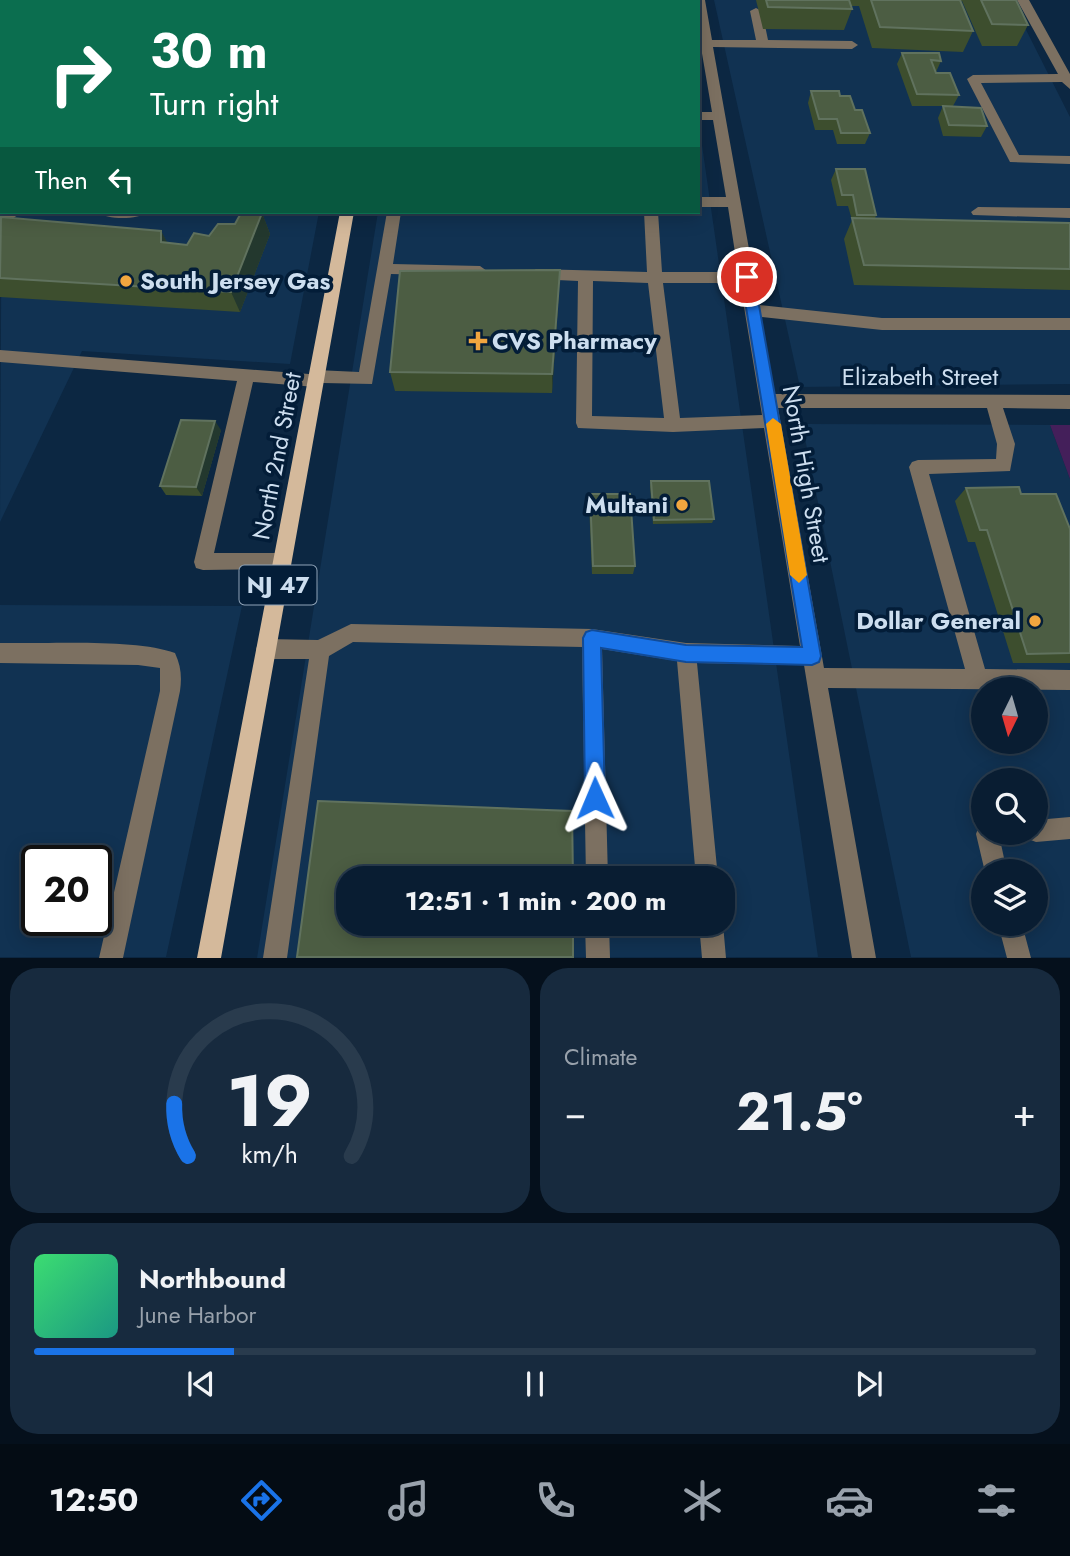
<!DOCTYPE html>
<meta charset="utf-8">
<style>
:root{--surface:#091d32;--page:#172a3e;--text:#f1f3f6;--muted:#99a2ac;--line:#293b4d;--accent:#1a73e8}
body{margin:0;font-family:Jost,sans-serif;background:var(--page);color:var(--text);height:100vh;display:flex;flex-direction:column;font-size:26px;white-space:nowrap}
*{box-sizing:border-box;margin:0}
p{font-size:23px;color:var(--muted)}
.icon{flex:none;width:38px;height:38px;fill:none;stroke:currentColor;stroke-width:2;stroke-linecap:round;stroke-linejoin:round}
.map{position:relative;height:958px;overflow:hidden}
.drawer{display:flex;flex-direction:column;gap:10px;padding:10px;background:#05101c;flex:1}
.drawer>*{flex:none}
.hud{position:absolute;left:0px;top:0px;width:700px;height:214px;box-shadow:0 4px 18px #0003,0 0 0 2px var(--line);background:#0b6e4f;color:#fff;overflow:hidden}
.needle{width:46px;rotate:185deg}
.controls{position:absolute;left:971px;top:677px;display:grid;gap:14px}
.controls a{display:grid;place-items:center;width:77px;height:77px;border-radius:50%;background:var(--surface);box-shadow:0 4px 18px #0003,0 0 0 2px var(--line);font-size:35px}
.speed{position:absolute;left:21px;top:845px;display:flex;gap:14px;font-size:35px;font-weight:700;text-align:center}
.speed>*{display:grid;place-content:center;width:91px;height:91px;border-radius:50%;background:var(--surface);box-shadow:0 4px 18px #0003,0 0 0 2px var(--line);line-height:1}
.speed .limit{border:4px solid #111;border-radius:10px;background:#fff;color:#111}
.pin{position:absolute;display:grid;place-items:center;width:60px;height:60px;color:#fff;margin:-30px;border:4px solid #fff;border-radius:50%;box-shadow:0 2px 7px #0007}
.me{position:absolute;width:77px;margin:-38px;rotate:359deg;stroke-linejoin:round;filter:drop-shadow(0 0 5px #0008)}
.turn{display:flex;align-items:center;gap:24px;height:147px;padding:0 35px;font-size:32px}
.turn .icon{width:91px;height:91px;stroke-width:2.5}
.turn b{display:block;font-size:49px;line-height:60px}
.then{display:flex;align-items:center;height:66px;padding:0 35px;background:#0003;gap:14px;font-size:26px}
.big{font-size:52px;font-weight:700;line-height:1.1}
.drawer .card{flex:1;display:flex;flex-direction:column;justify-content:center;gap:10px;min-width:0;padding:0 24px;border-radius:28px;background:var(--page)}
.drawer .dial{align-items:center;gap:0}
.dial svg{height:182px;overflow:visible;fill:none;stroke:var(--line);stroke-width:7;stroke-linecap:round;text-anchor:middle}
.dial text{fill:var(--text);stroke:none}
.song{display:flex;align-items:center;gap:21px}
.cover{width:84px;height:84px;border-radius:10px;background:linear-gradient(135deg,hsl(140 70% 55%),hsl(170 70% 35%))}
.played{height:7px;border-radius:4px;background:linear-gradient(90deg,var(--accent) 20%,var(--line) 20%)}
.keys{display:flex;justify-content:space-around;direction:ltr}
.heat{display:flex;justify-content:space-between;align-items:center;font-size:38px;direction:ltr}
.drawer .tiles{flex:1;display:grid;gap:10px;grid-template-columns:1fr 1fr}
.card:last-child{grid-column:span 2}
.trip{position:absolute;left:336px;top:866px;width:399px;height:70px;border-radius:28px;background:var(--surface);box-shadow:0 4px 18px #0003,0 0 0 2px var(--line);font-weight:700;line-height:70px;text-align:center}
.tab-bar{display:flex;height:112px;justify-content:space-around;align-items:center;background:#040c14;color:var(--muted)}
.tab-bar .icon{width:49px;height:49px}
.tab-bar .on{color:var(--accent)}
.tab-bar b{font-size:32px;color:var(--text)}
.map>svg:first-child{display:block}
.built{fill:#113252;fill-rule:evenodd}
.green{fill:#441f5a}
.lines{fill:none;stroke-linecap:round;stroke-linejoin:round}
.minor{fill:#7c7061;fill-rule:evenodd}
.major{fill:#d4b99b;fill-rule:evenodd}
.rail{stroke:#a4b7ca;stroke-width:3.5}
.wall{fill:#3d4e2e}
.shaded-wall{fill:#23382e}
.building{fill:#4c5d43;stroke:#60725e;stroke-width:2}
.route{fill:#1a73e8;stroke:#114b97;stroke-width:2}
.slow{fill:#f59e0b}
.poi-dot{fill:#f1a63f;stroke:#031d38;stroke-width:2.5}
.labels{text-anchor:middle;stroke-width:7;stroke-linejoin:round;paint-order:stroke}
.shield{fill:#031d38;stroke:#90a4b8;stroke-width:2}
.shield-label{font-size:23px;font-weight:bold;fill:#cddeef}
.poi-label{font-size:24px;font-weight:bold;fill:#cddeef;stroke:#031d38;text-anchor:start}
.street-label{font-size:24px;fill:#cddeef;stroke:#031d38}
</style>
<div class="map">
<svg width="1070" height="958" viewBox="0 0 1070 958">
<rect width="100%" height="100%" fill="#0c2742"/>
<!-- built -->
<path class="built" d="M714,0h297l59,117v267l-270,3z
M698,117l120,840 -561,1 121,-746h320zM348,878h375v46h-375z
M2,122v90h317l-29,152 -208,-13 -82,171z
M802,424l248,1 20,54v478h-159zM984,690h52v52h-52zM984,780h52v53h-52zM984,872h52v52h-52z
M0,605l242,1 -76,351h-166zM37,861h59v59h-59z"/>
<!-- green -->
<path class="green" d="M1050,425h20v54z"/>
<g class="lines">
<!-- minor -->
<path class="minor" d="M560,0h12v2h-12z
M693,0h12l7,40h44l-6,-29 6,-3 6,3 6,29 84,1 6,4 -6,4 -139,-2 46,258 123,13h188v12h-188l-121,-13 14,77 295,1v14l-67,-1 12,36 -5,27 -81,3 56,195 85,1v20l-242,-2 48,270h-24l-48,-293 -107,-2 21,215h-22l-19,-217 -75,-12 6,229h-22l-4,-231 -229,-5 -24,14 -42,302h-24l46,-299h-43l-7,-3 -3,-7 3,-7 7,-3 52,1 33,-16 241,5 94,14 114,3 -36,-218 -91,4 -95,-4 -2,-5 2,-142 -42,-2 -7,-5 7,-5 111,3 -3,-60h14l4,60h76l-10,-65h-30v-10h28l-13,-77h-15v-8h14l-14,-82v-28zM593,281l55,2 16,135 -72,-2zM663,283h77l22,132 -82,3zM778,408h209l10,36 -1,15 -78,1 -6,2 -3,5 56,202 -141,-1z
M1017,0h12l41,74v15l-8,-7 -81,1 38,72 51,1v8l-60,-2 -43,-83 6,-4 85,-1z
M978,207l92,1v10l-97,-3 -2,-3z
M5,212h18l-23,14v-11z
M98,212h49c-8,8 -41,8 -49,0z
M387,212h14l-8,52 87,2 7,5 -7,5 -89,-2 -19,110 -49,-1 -7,4 -63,-5 -39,171h68l7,2 2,6 -2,6 -7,2 -79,1 -7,-2 -2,-6 43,-181 -237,-19v-12l309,24 7,-4 43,2z
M0,643c45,1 136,-5 175,10 6,13 7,24 5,38l-57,267h-24l61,-267v-23l-22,-3 -138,-2z
M1070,817v22l-34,3 -8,-3 -2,-6h10v-13z
M984,824v9h32l-3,8 -12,3 6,28h-22l-9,-38 3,-8z
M585,924h24l1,34h-24z
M699,924h24l3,34h-24z
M998,924h24l9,34h-24z"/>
<!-- major -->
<path class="major" d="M380,0h12v2h-12z
M340,212h14l-133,746h-24z"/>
<!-- rail -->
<path class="rail" d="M59,2l2,-2
M79,2l2,-2
M0,74l2,-2"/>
</g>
<!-- wall -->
<path class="wall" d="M616,0h35v2h-35z
M756,0h260l12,25 -11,21h-35l-20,-45h-2l13,30 -10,21 -91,-4 -13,-42h-8l1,3 -8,21 -81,-1z
M902,53l39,8 -5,11h-1l24,23 -6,11h-41l-15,-42z
M811,91l29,5 15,14 15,23 -5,11h-28l-4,-14h-18l-7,-27z
M943,106l44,20 -6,11 -38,-1 -5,-18z
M836,169l40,46 -1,4 195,4v67l-216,-5 -10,-46 8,-19 -4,-14h-11l-6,-26z
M262,213l8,21 -30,78 -240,-15v-79l161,13 6,12 20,2z
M559,290l-7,103 -157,-2 -5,-19z
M221,430l-19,66 -36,-1 -6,-9z
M651,481l63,38 -2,4 -59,1 -3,-38z
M966,488l55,6 49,35v134h-57l-38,-121h-7l-13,-41z
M590,494l45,72 -2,8h-41l-3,-71z"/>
<!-- shaded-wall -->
<path class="shaded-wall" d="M262,213l8,21 -30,78 -9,-20z
M161,231l11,20 -11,-9z
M560,270l-1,20 -7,103v-19z
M215,421l6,9 -19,66 -6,-9z"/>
<!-- building -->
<path class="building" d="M766,0h83l3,9 -84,-2z
M871,0h89l13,31 -93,-4z
M981,0h35l12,25 -36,-1z
M902,53h37l2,8 -10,-1 5,13h14l9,22 -42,-1z
M811,91h28l1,5h10l5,14h7l8,23h-29l-4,-14h-18z
M943,106l38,2 6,18 -38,-1z
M836,169h29l11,46h-19l-4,-20h-11z
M241,213h21l-31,79 -231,-14 1,-61 160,14v11l26,3 7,-12 15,3 9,-12h17z
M852,218l218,5v46l-206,-4z
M560,270l-8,104 -162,-2 10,-101z
M181,420l34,1 -19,66 -36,-1z
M651,481h58l5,38 -60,1z
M1019,487l2,7h35l14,35v124l-43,1 -40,-124h-7l-14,-42z
M590,494h40l5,72h-42z
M318,801l254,10 1,67h-225v46h225v33h-276z"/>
<!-- route -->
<path class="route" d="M747,272l7,5 67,379 -2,6 -7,3 -126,-3 -85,-14 4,150 -3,7 -7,3 -7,-3 -3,-7 -2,-160 3,-6 6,-2 94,15 116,2 -61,-370z"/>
<!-- slow -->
<path class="slow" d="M773,418l8,6 26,151 -8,8 -9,-8 -24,-151z"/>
<!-- markers -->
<g class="poi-dot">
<circle cx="126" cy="281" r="7"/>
<path d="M474.5 330.5h7v7h7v7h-7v7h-7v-7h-7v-7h7z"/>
<circle cx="682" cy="505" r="7"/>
<circle cx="1035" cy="621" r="7"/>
</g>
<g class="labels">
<!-- shield labels -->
<rect class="shield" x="239.5" y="565.5" width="77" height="39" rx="5"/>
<g class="shield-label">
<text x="278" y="593">NJ 47</text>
</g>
<!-- poi labels -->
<g class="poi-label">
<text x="140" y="289">South Jersey Gas</text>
<text x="492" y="349">CVS Pharmacy</text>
<text x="668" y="513" text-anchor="end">Multani</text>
<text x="1021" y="629" text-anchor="end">Dollar General</text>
</g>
<!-- street labels -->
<g class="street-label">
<text x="920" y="385">Elizabeth Street</text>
<text transform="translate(277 456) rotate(-79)" y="8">North 2nd Street</text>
<text transform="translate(806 474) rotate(80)" y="8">North High Street</text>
</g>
</g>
</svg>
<div class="controls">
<a><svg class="needle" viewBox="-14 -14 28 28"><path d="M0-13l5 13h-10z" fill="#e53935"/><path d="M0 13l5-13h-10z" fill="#99a2ac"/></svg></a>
<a><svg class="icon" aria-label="search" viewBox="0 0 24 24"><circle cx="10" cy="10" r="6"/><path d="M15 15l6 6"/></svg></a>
<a><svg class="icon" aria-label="layers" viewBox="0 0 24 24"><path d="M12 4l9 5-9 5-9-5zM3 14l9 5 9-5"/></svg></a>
</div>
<div class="speed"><div class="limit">20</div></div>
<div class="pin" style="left:747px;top:277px;background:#d93025"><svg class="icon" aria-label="arrive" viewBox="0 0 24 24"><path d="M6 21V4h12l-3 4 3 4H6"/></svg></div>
<svg class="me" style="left:595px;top:798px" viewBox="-20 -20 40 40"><path d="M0-17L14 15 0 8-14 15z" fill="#1a73e8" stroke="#fff" stroke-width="4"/></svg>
<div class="trip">12:51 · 1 min · 200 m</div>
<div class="hud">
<div class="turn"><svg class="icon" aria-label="right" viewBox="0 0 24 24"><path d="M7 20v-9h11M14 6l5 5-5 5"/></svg><div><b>30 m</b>Turn right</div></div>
<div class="then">Then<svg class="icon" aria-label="left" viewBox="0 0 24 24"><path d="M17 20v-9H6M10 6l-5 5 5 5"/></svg></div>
</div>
</div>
<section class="drawer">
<div class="tiles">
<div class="card dial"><svg viewBox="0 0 100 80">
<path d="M14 69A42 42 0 1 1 86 69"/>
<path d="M14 69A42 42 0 0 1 8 46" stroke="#1a73e8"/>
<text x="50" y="56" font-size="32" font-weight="700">19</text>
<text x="50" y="72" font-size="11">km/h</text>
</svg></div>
<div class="card"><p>Climate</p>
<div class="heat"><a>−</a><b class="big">21.5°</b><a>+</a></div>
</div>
<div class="card">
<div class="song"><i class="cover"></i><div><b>Northbound</b><p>June Harbor</p></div></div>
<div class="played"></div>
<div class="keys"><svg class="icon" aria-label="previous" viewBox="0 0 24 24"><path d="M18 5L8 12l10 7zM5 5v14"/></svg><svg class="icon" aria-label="pause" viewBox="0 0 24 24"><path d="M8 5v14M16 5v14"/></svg><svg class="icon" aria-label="next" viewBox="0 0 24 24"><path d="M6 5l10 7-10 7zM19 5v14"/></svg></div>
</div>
</div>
</section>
<nav class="tab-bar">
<b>12:50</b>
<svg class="icon on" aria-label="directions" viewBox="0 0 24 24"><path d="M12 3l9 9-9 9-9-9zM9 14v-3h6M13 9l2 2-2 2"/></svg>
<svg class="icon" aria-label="music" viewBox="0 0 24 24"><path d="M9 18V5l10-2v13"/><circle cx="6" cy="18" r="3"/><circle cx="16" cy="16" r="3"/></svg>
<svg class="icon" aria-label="phone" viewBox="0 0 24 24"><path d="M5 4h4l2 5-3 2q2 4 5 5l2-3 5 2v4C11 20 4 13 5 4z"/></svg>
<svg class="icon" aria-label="climate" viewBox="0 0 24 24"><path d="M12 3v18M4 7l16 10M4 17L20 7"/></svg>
<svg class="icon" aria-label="car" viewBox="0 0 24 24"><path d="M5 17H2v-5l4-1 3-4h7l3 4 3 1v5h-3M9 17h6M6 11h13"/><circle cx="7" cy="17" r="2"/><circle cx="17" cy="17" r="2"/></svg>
<svg class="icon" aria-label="filters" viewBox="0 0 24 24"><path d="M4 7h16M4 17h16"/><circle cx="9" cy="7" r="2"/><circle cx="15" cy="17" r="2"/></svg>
</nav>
